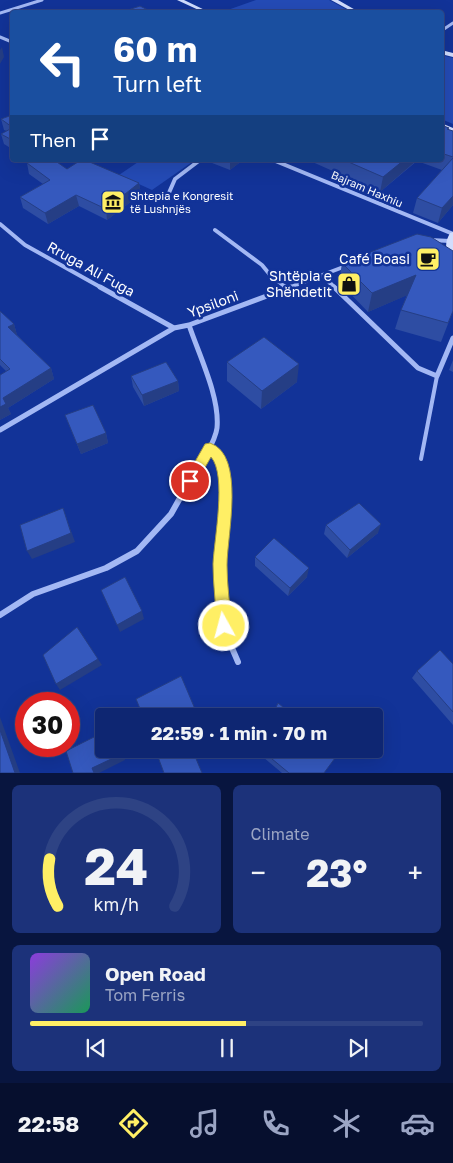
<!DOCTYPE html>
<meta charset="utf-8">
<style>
:root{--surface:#0e2672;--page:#1c327a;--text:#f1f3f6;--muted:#9ba5c4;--line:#2e4384;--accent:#ffef65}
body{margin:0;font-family:"Golos Text",sans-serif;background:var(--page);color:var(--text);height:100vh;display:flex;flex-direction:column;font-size:19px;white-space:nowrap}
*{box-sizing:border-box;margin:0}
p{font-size:16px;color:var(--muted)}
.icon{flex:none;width:28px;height:28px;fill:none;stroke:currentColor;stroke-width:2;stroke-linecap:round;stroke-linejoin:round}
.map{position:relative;height:773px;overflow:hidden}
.details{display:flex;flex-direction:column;gap:12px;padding:12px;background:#08153f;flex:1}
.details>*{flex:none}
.top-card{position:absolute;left:10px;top:10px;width:434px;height:152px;border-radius:5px;box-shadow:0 5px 20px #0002,0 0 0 1px var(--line);background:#1a4fa0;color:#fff;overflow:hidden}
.speed{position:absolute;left:15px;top:692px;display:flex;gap:10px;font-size:25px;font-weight:700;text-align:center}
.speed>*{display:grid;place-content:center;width:65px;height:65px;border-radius:50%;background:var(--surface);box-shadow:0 5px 20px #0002,0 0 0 1px var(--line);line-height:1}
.speed .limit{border:8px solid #d22;background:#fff;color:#111}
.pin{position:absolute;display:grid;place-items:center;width:42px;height:42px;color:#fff;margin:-21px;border:2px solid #fff;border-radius:50%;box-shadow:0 1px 5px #0007}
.me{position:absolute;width:55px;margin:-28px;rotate:353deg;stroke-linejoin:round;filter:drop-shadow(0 0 4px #0008)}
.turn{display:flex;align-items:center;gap:18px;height:105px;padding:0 20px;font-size:22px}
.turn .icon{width:65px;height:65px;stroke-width:2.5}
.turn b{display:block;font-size:35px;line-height:42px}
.then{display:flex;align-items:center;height:48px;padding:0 20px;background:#0003;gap:10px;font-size:19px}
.big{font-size:38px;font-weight:700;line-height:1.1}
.details .widget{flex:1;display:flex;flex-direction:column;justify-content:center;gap:8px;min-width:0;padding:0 18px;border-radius:8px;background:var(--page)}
.details .dial{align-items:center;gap:0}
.dial svg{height:130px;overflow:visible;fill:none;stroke:var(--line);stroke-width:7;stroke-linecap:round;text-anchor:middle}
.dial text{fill:var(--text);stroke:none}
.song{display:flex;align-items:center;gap:15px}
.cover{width:60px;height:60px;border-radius:8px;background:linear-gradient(135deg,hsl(270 70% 55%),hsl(150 70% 35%))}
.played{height:5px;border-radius:2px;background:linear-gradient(90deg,var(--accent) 55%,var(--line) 55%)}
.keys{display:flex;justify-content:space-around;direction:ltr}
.heat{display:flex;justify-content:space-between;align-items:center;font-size:28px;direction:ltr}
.details .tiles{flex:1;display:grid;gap:12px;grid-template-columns:1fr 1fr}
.widget:last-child{grid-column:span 2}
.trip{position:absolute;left:95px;top:708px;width:288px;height:50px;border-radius:5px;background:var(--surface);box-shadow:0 5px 20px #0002,0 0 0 1px var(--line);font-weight:700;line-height:50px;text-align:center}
.tab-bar{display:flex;height:80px;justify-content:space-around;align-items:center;background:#060f2e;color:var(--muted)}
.tab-bar .icon{width:35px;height:35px}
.tab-bar .active{color:var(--accent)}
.tab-bar b{font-size:22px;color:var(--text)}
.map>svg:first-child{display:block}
.green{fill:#244bb6}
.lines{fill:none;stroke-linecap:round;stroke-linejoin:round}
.service{stroke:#a3b8f4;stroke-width:4}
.minor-far3{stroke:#a3b8f4;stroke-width:3}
.minor-far2{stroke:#a3b8f4;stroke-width:4}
.minor-far1{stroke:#a3b8f4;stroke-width:5}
.minor{stroke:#a3b8f4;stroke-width:6}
.secondary{fill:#d2ddfd;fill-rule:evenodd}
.wall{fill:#2e4da3}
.shaded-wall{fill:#253e85}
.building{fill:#3559be;stroke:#253e85}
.route{fill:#ffef65;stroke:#a69b42}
.labels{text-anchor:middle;stroke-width:5;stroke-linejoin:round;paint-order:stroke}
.far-street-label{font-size:11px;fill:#fff;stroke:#123398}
.far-poi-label{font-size:11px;fill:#fff;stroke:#123398;text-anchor:start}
.poi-label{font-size:14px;fill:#fff;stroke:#123398;text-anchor:end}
.street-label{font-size:14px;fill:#fff;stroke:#123398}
</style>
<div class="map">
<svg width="453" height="773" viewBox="0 0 453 773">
<rect width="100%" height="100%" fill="#123398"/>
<!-- green -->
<path class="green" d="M256,0h73l22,12h-129z
M441,55l12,3v66l-12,-5z
M141,160h54l-43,30 -33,-15z"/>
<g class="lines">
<!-- service -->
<path class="service" d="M421,459l16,-83"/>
<!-- minor-far3 -->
<path class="minor-far3" d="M0,13l42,-13
M441,31l12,-8
M0,37l12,5"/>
<!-- minor-far2 -->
<path class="minor-far2" d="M273,160l180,74
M168,195l7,-16 25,-19
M0,224l25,21 77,43
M215,230l47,35 9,11 16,12
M430,240l20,1
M322,275l13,13
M288,288l58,-22"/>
<!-- minor-far1 -->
<path class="minor-far1" d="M100,287l74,41
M285,287l2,1
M334,287l84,81 19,8 16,-38
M0,430l174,-102 15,-3 102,-38
M209,448c16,16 15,29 16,51
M180,499c9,-16 35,-54 37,-71 3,-31 -18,-73 -28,-103"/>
<!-- minor -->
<path class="minor" d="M225,498c1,42 -11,85 -1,128 3,12 9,24 14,36
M0,615l33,-21 73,-26 31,-17 34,-37 9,-16"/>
<!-- secondary -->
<path class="secondary" d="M177,0h7l25,12h-6z
M331,0h7l21,12h-6z
M441,50l12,3v4l-12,-3z
M441,123l12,5v4l-12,-4z
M453,232v28l-4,-3c-4,-9 -4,-15 1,-24z"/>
</g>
<!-- wall -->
<path class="wall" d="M12,115v34l-8,-5 -3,-10 6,-3 -3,-1 -3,-11z
M441,125l7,5 5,1v74l-15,18 -25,-10 4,-15 25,-28 -25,-9 -37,31 -72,-32h133z
M207,160h36l-13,10 -23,-9z
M27,163l40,6 72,14 2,11 -34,26 -28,-14 -31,18 -25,-16 -3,-11 23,-13 -14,-10z
M342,263l111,48 -12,31 -46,-13 6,-19 6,-15 -39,17 -29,-30z
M0,311l14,13 3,11 34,33 3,11 -46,29 3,6 -11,6 6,-49 -6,-6z
M453,360v12l-4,-2z
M227,362l70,20 -36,27 -34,-28z
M131,376l47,5 1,10 -35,15 -11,-19z
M65,415l41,18 2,10 -27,11 -12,-29z
M326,525l52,8 -31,25 -23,-24z
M255,557l52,20 -19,19 -33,-30z
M453,664v61l-41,-47 5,-7z
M258,749h74l-8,24h-42l-25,-21z"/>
<!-- shaded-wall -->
<path class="shaded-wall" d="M2,47l2,10 -4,7v-14z
M230,160h13l-13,10z
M404,160h13l-37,32 3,-15z
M139,183l2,11 -34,26 -1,-11z
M76,195l3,11 -31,18 -3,-11z
M453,196v9l-15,18 4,-15z
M416,275l-6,19 -42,18 4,-19z
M14,324l3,11 -5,3 -4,-11z
M299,364l-2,18 -36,27 1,-18z
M51,368l3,11 -46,29 3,6 -11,6v-13l3,-9z
M178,381l1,10 -35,15 -2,-11z
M106,433l2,10 -27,11 -4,-10z
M63,508l12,34 -43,17 -5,-8z
M381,524l-3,9 -31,25 3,-8z
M309,568l-2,9 -19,19 2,-8z
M142,611l2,8 -24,13 -3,-7z
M98,659l4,6 -42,25 -4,-6z
M0,717l20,56h-5l-15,-43z
M120,749h2l3,11 -26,13h-5l-2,-5z"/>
<!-- building -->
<path class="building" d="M140,6l12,6h-30z
M12,115v12l-11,-8z
M441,125l8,3 -2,1 6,2v26l-12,-4z
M12,128v12l-11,-6z
M453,158v38l-11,12 -25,-10z
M34,160h20l13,9 14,-9h4l54,23 -33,26 -30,-14 -31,18 -25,-16 30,-17 -23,-17z
M344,160h60l-21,17z
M417,234l14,3 22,14v60l-5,12 -47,-13 15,-35 -44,18 -30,-30z
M0,311l14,13 -6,3 43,41 -48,30 3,6 -6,3v-32l10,-6 -10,-10z
M264,337l35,27 -37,27 -35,-29z
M166,362l12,19 -36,14 -11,-19z
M93,405l13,28 -29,11 -12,-29z
M359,503l22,21 -31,26 -24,-25z
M63,508l8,25 -44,18 -7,-26z
M274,538l35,30 -19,20 -35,-31z
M125,577l17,34 -25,14 -16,-35z
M77,627l21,32 -42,25 -13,-29z
M440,650l13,14v48l-36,-41z
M181,676l17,40h-55l-7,-17z
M278,703l16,13h-22z
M0,730l15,43h-15z
M104,732v17h16l2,5 -30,14 2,5h-21l-7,-22z
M155,749h37l10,24h-38z
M260,749h72l6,5 -14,19h-35z"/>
<!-- route -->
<path class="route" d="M210,443c36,12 17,93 17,122 0,20 3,41 5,61l-2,5 -6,2 -5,-2 -2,-5c-1,-20 -4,-42 -4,-62 1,-24 14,-89 -2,-107l-16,28 -5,1 -4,-1 -2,-4 21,-37z"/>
<!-- icons -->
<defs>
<g id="museum-square" transform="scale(1.25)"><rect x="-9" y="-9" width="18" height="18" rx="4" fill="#ffef65" stroke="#123398"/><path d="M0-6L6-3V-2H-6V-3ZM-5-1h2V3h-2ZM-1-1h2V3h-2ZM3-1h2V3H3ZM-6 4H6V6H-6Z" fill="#111"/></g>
<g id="cafe-square" transform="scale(1.25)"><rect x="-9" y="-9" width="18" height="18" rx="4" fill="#ffef65" stroke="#123398"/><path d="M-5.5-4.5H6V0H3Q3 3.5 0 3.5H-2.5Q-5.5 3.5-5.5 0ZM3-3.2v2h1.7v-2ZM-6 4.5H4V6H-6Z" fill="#111"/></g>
<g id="shop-square" transform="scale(1.25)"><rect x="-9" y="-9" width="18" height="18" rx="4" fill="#ffef65" stroke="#123398"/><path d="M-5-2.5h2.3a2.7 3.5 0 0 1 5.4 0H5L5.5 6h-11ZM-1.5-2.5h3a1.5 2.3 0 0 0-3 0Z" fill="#111"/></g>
</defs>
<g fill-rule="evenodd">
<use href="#museum-square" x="113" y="202"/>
<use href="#cafe-square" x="428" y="259"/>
<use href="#shop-square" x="349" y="284"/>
</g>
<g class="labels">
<!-- far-street labels -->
<g class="far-street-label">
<text transform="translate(367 189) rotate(23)" y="4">Bajram Haxhiu</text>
</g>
<!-- far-poi labels -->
<g class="far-poi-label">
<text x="130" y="200">Shtepia e Kongresit<tspan x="130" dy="13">të Lushnjës</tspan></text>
</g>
<!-- poi labels -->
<g class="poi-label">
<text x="410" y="264">Café Boasi</text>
<text x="332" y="281">Shtëpia e<tspan x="332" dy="16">Shëndetit</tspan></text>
</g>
<!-- street labels -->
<g class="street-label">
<text transform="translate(91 269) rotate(29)" y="5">Rruga Ali Fuga</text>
<text transform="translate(213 304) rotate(-20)" y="5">Ypsiloni</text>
</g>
</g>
</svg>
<div class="speed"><div class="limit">30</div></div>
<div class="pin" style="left:190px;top:481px;background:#d93025"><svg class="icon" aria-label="arrive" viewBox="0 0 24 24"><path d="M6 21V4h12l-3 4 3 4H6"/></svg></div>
<svg class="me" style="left:224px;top:626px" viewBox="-20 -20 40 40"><circle r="17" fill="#ffef65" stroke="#fff" stroke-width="3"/><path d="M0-11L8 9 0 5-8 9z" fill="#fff"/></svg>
<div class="trip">22:59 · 1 min · 70 m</div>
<div class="top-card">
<div class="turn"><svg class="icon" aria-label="left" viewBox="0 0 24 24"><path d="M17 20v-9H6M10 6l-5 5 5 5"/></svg><div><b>60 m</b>Turn left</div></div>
<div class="then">Then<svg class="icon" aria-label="arrive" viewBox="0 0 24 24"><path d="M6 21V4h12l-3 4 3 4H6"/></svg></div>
</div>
</div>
<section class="details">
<div class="tiles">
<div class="widget dial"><svg viewBox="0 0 100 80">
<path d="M14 69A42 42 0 1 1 86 69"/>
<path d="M14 69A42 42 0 0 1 9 40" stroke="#ffef65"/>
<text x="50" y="56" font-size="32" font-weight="700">24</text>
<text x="50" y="72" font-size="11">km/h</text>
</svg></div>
<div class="widget"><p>Climate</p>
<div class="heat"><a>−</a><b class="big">23°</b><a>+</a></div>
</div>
<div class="widget">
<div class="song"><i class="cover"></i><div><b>Open Road</b><p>Tom Ferris</p></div></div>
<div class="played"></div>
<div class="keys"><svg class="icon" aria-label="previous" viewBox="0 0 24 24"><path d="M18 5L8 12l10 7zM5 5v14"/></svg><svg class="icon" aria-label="pause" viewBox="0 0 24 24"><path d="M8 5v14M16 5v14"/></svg><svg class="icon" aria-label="next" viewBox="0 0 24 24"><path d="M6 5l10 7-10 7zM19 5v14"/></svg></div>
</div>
</div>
</section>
<nav class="tab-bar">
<b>22:58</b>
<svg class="icon active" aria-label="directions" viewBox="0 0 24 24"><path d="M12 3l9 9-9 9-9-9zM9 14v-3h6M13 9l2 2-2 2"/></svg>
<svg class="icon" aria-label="music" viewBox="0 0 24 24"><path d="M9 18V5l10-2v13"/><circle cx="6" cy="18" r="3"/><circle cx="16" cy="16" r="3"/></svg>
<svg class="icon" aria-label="phone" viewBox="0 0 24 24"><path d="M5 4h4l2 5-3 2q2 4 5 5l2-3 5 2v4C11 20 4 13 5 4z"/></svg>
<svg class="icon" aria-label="climate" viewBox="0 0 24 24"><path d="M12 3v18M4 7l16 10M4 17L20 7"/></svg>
<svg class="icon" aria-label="car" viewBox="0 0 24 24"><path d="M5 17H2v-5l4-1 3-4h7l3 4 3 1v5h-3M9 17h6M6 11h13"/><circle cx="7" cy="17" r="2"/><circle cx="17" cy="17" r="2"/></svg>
</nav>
